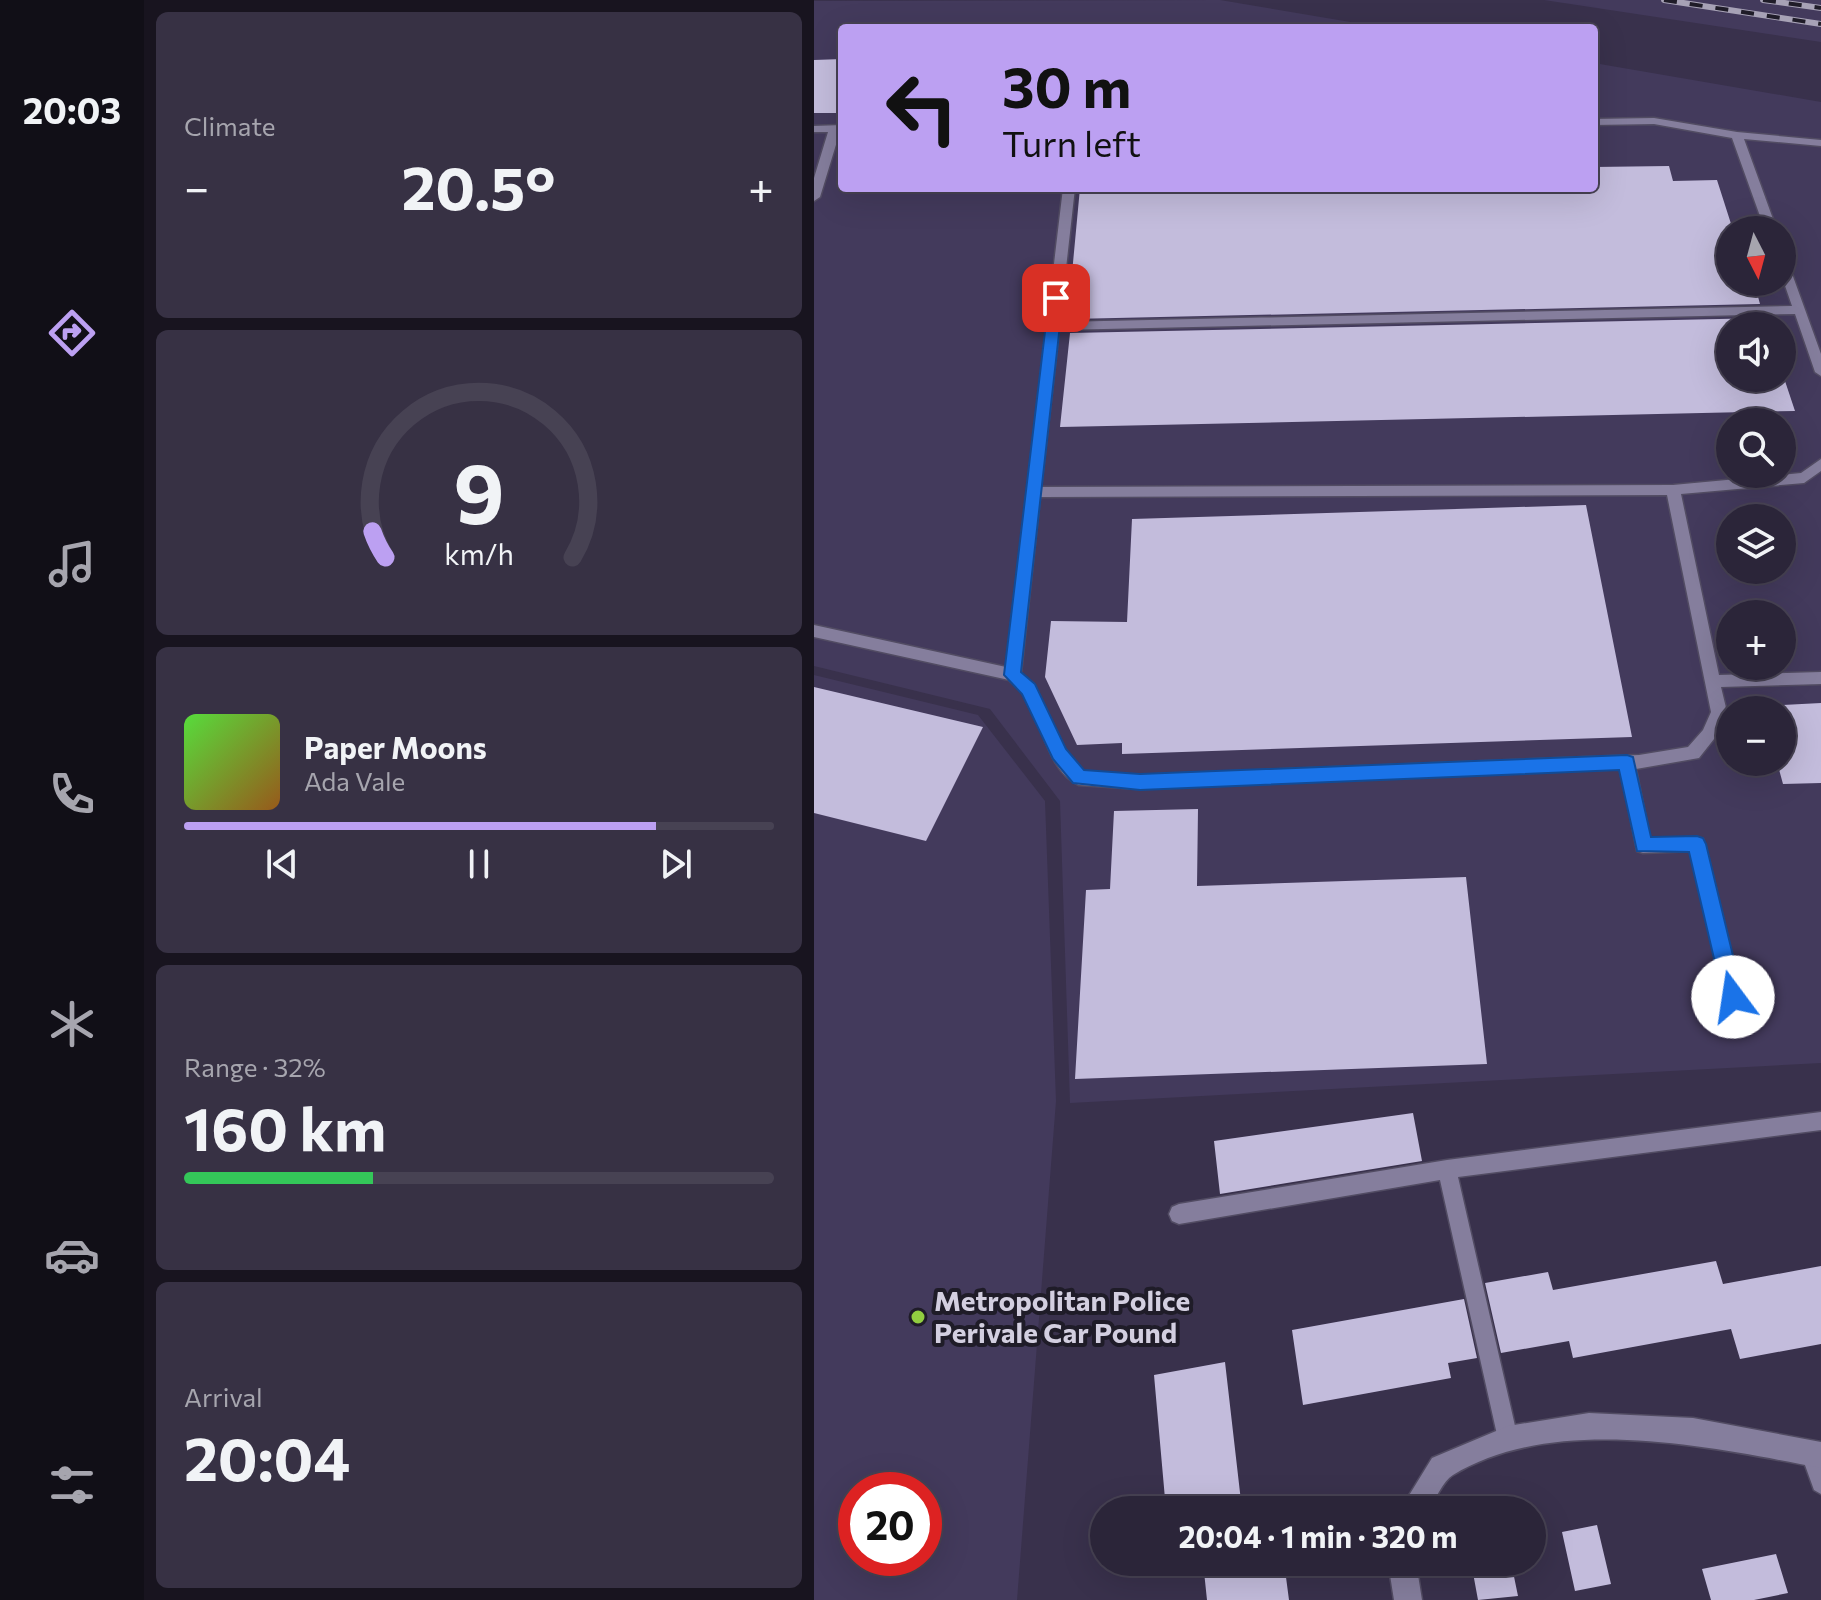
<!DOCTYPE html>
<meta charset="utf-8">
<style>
:root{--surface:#2b2539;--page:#373144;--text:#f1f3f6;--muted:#a6a5ae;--line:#474253;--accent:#bca0f2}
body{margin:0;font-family:Commissioner,sans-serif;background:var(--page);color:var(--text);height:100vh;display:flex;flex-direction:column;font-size:30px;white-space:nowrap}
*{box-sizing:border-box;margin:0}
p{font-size:26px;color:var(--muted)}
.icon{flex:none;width:44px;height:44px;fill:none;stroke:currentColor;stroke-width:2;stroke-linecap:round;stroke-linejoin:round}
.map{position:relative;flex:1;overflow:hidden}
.details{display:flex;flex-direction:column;gap:12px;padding:12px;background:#18141f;width:670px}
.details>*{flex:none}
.hud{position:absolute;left:24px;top:24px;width:760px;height:168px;border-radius:8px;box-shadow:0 8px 32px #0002,0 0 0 2px var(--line);background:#bca0f2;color:#111;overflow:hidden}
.needle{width:52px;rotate:174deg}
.controls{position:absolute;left:902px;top:216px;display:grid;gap:16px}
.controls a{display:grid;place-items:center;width:80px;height:80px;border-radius:50%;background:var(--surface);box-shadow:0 8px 32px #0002,0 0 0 2px var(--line);font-size:40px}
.speed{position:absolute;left:24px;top:1472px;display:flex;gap:16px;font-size:40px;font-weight:700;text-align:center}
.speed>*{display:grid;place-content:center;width:104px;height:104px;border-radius:50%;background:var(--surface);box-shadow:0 8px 32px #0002,0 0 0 2px var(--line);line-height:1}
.speed .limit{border:12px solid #d22;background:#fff;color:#111}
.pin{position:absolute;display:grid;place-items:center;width:68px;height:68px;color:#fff;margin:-34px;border-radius:16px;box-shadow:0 4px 12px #0006}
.me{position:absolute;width:88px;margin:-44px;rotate:346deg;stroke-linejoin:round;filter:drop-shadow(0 0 6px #0008)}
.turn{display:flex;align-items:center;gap:28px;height:168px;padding:0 32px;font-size:36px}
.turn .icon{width:104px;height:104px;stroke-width:2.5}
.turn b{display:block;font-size:56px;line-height:68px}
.big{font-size:60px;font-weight:700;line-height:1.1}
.details .card{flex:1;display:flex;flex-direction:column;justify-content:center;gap:12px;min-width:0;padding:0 28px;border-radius:12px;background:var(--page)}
.details .dial{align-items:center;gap:0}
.dial svg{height:208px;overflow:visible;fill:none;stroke:var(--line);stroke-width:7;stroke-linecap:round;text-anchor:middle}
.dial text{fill:var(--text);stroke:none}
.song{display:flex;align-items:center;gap:24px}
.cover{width:96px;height:96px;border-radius:12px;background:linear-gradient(135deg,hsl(110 70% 55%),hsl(30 70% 35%))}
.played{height:8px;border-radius:4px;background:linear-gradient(90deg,var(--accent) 80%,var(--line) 80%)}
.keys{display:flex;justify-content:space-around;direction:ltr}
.heat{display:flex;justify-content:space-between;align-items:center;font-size:44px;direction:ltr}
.charge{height:12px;border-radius:6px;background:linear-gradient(90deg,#34c759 32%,var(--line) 0)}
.trip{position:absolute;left:276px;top:1496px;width:456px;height:80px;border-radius:40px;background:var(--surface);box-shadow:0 8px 32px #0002,0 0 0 2px var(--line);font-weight:700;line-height:80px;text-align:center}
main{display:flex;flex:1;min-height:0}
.menu{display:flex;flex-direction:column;width:144px;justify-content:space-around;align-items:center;background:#110f17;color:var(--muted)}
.menu .icon{width:56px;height:56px}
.menu .selected{color:var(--accent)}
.menu b{font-size:36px;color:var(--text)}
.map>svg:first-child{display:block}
.built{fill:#433a5c;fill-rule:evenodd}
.building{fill:#c3bcdc}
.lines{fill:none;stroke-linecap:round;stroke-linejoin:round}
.service-casing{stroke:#524c63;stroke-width:3}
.minor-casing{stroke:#524c63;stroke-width:3}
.service{fill:#857e9d;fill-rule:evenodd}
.minor{fill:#857e9d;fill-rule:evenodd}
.rail-casing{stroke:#a7a2b6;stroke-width:6}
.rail{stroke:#1f1c28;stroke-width:4;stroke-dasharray:13;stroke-linecap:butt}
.route{fill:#1a73e8;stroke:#114b97;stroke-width:2}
.poi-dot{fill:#91cd40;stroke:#1f1c28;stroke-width:3}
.labels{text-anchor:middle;stroke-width:8;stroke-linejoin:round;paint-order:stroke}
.near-poi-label{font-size:28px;font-weight:bold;fill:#d3cfe0;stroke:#1f1c28;text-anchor:start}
</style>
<main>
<nav class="menu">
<b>20:03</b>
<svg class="icon selected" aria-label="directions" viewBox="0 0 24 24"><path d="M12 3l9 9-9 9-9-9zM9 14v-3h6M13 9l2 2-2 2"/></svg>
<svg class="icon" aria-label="music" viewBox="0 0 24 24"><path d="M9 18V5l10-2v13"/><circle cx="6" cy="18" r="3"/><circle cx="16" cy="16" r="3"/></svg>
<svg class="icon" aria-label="phone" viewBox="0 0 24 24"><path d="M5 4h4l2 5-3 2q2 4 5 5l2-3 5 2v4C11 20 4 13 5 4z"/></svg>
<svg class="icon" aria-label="climate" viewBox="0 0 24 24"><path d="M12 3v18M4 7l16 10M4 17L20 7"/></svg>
<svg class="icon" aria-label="car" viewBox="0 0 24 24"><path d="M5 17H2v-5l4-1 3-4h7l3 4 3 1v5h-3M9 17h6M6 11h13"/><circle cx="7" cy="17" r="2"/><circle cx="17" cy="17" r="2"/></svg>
<svg class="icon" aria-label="filters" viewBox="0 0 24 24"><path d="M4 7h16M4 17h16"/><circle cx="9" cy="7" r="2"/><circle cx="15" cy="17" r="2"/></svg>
</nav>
<section class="details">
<div class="card"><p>Climate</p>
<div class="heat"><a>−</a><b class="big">20.5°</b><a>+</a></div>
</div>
<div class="card dial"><svg viewBox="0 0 100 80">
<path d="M14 69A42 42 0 1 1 86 69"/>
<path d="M14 69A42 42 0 0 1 9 59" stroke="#bca0f2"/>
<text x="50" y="56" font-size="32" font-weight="700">9</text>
<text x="50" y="72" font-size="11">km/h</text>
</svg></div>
<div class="card">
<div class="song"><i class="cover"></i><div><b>Paper Moons</b><p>Ada Vale</p></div></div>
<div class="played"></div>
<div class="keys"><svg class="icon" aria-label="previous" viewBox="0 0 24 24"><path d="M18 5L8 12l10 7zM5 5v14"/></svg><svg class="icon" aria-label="pause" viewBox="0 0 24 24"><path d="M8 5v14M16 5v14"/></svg><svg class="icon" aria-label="next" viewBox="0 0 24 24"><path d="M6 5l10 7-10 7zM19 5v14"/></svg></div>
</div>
<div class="card"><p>Range · 32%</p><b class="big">160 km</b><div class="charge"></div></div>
<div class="card"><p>Arrival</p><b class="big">20:04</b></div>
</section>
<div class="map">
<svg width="1007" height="1600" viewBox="0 0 1007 1600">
<rect width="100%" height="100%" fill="#39314c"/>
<!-- built -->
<path class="built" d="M406,0l166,28h-544v160h752v-125l227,39v961l-751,40 -10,-302 -70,-92 -176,-43v-665zM916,230h52v52h-52zM916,326h52v52h-52zM916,422h52v52h-52zM916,518h52v52h-52zM916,614h52v52h-52zM916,710h52v52h-52z
M730,0h277v42z
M0,675l164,40 67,86 11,300 -39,499h-203zM42,1490h68v68h-68z"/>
<!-- building -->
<path class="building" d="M28,59v54h-28v-53z
M855,166l4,15 44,-1 16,50h-3v52h24l6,22 -689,15 1,-3h-4l12,-128h514v-21z
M951,318l3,8h-38v52h52v-6l13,39 -735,16 10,-94z
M772,505l46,232 -510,17v-11l-45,2 -32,-68 6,-56 76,1 5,-103z
M0,687l169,40 -57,114 -112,-28z
M1007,703v80l-38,1 -6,-22h5v-52h-19l-2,-4z
M384,809l-1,77 269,-9 21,187 -412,15 11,-189 24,-1 4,-78z
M599,1113l9,48 -202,33 -6,-53z
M902,1261l7,23 98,-18v78l-81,15 -9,-30 -158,29 -4,-17 -68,12 -16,-70 63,-11 5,18z
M650,1299l13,59 -29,5 3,15 -148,27 -11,-75z
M411,1362l17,148h-76l-12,-135z
M783,1525l14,59 -36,7 -13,-59z
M962,1554l12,39 -34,7h-43l-9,-31z
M389,1562h81l5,38h-82z
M657,1562h40l7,34 -40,4z"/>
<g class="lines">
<!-- service casing -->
<g class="service-casing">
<path id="service" d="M840,118l83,14 84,8v6l-77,-7 33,91h-12l-33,-92 -78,-14 -60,1v-6z
M28,125l-22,72 -6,4v-23l14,-46h-14v-6z
M249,188h12l-15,134 732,-16 -10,-29v-21l4,1 35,97v22l-6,-4 -20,-58 -736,16 -18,157 632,-2 128,-12 20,-14v12l-17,12 -123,11 38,181 102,-3v12l-100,3 6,25 -13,27 -15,19 -63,11 14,70 47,-2 6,2 2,5 37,153 -3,6 -6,2 -6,-2 -3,-6 -33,-146 -48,2 -6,-2 -16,-82 -481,20 -61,-4c-32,-13 -37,-67 -56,-92 -3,-5 -10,-9 -14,-13l-195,-43v-12l192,42zM853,495l44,217 -8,18 -15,17 -49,8 -499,20 -57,-3 -18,-22 -31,-65 -13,-12 19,-176z
M1007,1112v18l-363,47 60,262 -3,7 -7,3 -7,-3 -3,-7 -58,-259 -261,44 -7,-3 -3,-7 3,-7 7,-3 268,-44z
M997,1444l7,3 3,6v41l-7,-4 -13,-36 3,-7z"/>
</g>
<!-- minor casing -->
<g class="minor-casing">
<path id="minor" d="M775,1413l104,5 128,24v26c-110,-21 -266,-55 -368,7 -10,6 -18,25 -24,35h-29l32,-52 76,-32z
M578,1562h28l-2,13 4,25h-28l-4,-25z"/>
</g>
<!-- service -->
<use href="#service" class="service"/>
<!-- minor -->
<use href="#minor" class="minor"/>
<!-- rail casing -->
<g class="rail-casing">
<path id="rail" d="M850,0l157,24
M949,0l58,8"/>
</g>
<!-- rail -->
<use href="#rail" class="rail"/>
</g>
<!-- route -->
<path class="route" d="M242,294l7,4 -42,374 14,12 31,65 18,21 56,4 487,-19 6,2 18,80 46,-1 6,2 3,6 37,153 -3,6 -7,3 -7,-3 -3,-6 -34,-145 -52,-1 -18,-81 -479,20 -67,-7 -20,-24 -31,-65 -18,-19 45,-377z"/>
<!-- markers -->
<circle class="poi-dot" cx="104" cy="1317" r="8"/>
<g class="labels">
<!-- near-poi labels -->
<g class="near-poi-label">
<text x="120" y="1311">Metropolitan Police<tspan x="120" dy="32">Perivale Car Pound</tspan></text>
</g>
</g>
</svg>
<div class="controls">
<a><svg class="needle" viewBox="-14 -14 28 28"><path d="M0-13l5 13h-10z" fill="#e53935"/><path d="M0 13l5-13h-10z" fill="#a6a5ae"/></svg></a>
<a><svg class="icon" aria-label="sound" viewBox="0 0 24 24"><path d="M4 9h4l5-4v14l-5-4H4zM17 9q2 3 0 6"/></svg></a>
<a><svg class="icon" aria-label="search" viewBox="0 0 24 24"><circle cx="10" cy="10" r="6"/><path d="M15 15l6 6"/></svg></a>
<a><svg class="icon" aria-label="layers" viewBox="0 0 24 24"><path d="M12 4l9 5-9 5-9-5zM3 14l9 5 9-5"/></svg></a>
<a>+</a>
<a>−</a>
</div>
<div class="speed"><div class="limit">20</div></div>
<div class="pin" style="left:242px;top:298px;background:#d93025"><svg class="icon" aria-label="arrive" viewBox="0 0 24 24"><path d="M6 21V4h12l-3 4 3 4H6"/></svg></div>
<svg class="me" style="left:919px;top:997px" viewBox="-20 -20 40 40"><circle r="19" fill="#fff"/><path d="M0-13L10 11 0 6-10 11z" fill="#1a73e8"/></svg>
<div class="trip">20:04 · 1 min · 320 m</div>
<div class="hud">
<div class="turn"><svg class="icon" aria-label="left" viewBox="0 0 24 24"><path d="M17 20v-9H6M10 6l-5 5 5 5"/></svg><div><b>30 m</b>Turn left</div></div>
</div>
</div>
</main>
